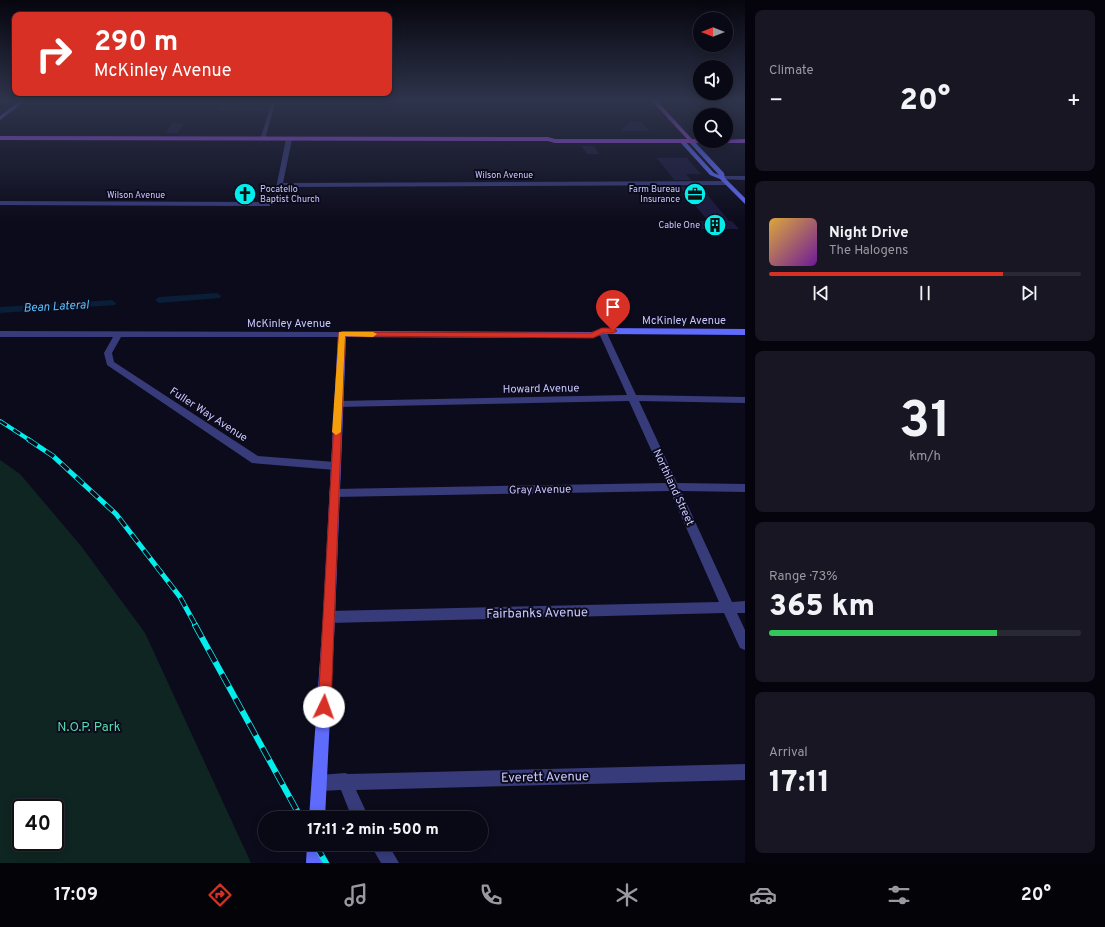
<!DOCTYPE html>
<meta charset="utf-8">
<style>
:root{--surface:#090815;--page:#171622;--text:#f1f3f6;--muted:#999aa0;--line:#292934;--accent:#d93025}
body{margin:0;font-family:Overpass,sans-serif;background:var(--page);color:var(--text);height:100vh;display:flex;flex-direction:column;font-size:15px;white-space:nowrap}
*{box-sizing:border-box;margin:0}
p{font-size:13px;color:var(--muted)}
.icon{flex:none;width:22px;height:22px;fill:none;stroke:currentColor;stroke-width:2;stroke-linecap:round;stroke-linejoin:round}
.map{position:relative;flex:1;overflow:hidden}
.side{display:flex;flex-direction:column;gap:10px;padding:10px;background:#05040c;width:360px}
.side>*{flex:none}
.banner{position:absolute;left:12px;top:12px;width:380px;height:84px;border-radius:8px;box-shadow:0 2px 10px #0003,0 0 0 1px var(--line);background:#d93025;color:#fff;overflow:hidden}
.needle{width:26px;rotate:270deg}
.tools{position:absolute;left:693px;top:12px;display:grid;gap:8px}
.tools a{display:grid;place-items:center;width:40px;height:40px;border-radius:50%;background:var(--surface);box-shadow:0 2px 10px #0003,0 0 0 1px var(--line);font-size:20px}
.speed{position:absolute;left:12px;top:799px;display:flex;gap:8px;font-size:20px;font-weight:700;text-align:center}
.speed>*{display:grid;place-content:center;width:52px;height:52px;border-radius:50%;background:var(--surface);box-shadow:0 2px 10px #0003,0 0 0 1px var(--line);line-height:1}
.speed .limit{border:2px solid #111;border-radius:6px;background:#fff;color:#111}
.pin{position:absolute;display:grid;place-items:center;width:34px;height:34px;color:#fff;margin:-41px -17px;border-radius:50% 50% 50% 0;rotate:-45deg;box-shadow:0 0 4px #0007}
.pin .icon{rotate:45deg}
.me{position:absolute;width:44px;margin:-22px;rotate:3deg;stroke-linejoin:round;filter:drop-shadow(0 0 3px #0008)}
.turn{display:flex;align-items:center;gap:14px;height:84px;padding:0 16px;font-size:18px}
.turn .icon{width:52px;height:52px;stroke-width:2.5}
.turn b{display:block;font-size:28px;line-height:34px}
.big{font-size:30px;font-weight:800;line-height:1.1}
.side .tile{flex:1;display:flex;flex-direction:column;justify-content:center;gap:6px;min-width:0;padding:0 14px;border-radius:8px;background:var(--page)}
.side .dial{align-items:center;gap:0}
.dial b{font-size:52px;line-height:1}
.song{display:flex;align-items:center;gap:12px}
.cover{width:48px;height:48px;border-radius:6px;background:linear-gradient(135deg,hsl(40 70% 55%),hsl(280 70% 35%))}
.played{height:4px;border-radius:2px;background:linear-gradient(90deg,var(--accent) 75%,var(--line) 75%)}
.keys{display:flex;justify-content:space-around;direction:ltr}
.heat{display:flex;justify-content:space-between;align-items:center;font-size:22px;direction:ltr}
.charge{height:6px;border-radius:3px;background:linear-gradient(90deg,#34c759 73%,var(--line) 0)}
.trip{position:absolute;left:258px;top:811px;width:230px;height:40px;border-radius:20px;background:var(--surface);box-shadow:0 2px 10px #0003,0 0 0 1px var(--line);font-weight:800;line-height:40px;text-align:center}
.tab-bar{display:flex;height:64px;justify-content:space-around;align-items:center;background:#040308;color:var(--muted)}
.tab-bar .icon{width:28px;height:28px}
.tab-bar .active{color:var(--accent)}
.tab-bar b{font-size:18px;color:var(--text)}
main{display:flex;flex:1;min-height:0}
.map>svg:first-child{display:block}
.green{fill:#0f2522;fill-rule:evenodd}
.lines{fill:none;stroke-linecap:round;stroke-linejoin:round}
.canal{fill:#091e37;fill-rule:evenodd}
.building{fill:#1b183c}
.street{fill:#373b7a;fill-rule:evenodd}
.secondary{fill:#5f6bfc;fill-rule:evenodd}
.primary{fill:#aa50fc;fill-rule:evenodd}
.rail-far2-casing{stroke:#04eded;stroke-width:4}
.rail-far1-casing{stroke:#04eded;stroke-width:5}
.rail-casing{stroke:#04eded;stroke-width:6}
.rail-far2{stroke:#0c0b1c;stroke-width:2.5;stroke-dasharray:8;stroke-linecap:butt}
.rail-far1{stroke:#0c0b1c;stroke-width:3.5;stroke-dasharray:10;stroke-linecap:butt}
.rail{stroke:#0c0b1c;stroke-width:4.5;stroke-dasharray:14;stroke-linecap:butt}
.route{fill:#d93025;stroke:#8d1f18}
.slow{fill:#f59e0b}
.labels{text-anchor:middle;stroke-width:4;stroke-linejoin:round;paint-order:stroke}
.far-street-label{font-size:9px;fill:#c8c7fe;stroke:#0c0b1c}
.far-poi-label{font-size:9px;fill:#c8c7fe;stroke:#0c0b1c;text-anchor:end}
.street-label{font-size:11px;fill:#c8c7fe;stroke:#0c0b1c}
.water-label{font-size:12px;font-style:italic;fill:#57c0fc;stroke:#0c0b1c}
.near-street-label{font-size:13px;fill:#c8c7fe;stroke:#0c0b1c}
.near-park-label{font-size:13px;fill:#55dbad;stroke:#0c0b1c}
</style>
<main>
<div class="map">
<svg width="745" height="863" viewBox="0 0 745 863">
<rect width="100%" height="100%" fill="#0c0b1c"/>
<!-- green -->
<path class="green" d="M0,460l20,14 61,72 64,87 106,230h-251zM21,808h34v34h-34z"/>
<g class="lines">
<!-- canal -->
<path class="canal" d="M217,293l4,3 -1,2 -61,5 -4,-3 4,-3z
M112,300l4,3 -1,2 -115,8v-6z"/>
</g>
<!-- building -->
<path class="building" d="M223,101h47l-3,10 -49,-1z
M630,122h12l7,9h-29z
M172,123h12l-6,10h-12z
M582,146h12l5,8h-12z
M657,158h30l14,16h-15l5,6h-17z
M680,187h17l5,5h3l24,29h3l7,8h-41l-6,-8h16z"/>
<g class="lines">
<!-- street -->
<path class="street" d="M20,101l147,1 22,-1 -22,3 -145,-1z
M272,101h4l-11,38 -5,1z
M289,137l3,2 -9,44 443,-2 3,2 -3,2 -444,2 -2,12 -8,7 -272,-1v-4l270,1 4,-4 12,-59z
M722,176h23v4l-25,-1v-2z
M602,328l4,3 30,64 109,2v6l-106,-2 38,82 68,1v8l-64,-1 51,111 13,-1v12h-8l8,17v20l-5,-2 -16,-35 -395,10 -5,-2 -1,-4 1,-4 5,-2 390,-9 -49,-111 -336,6 -4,-1 -1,-3 1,-3 4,-1 332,-6 -37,-82 -291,6 -5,-3 5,-3 289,-6 -29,-64z
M0,331l345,1 1,2 -1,2 -3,1h-221l-9,16 2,9 144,94 77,6 4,1 1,3 -1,3 -4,1 -83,-7 -145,-98 -3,-12 9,-16h-113z
M745,764v16l-389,10 13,28h-17l-11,-28 -21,1 -6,-2 -2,-6 2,-6 6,-2 25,-2 3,1z
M370,844h18l11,19h-18z"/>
<!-- secondary -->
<path class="secondary" d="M20,101h5l-25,19v-4z
M680,140h4l30,33 5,2 -31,-34 5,-1 31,33 1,5 20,20v6l-25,-25 -10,-4 -30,-33z
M602,328l143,1v6l-142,-1 -10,4 -247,-1 -11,280 -10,201h-16l14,-201 15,-283 4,-3 250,1z
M307,844h16l-1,19h-16z"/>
<!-- primary -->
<path class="primary" d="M652,101h5l35,38h8v2l45,-2v4h-190l-7,-2 -548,-1v-4l548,1 7,2h132z"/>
<!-- rail-far2 casing -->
<g class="rail-far2-casing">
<path id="rail-far2" d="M0,421l31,20"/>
</g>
<!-- rail-far1 casing -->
<g class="rail-far1-casing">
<path id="rail-far1" d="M29,440l24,16 63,58 64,83 16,29"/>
</g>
<!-- rail casing -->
<g class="rail-casing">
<path id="rail" d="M195,625l106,193
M315,844l11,19"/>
</g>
<!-- rail-far2 -->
<use href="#rail-far2" class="rail-far2"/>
<!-- rail-far1 -->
<use href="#rail-far1" class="rail-far1"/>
<!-- rail -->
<use href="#rail" class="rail"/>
</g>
<!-- sky -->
<linearGradient id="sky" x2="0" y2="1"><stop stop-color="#07060f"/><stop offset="0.45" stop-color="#2e344b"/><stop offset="1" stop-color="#2e344b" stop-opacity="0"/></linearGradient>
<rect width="745" height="222" fill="url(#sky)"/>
<!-- route -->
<path class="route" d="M602,328h11l4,3 -4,2h-10l-10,5 -248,-2 -14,371 -2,5 -5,2 -4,-2 -2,-5 21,-375 252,1z"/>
<!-- slow -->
<path class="slow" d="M339,332h34l4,2 -4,3 -28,-1 -4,96 -5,3 -4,-3z"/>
<!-- icons -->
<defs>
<g id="church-disc" transform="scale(1.15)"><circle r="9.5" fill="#04eded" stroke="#0c0b1c"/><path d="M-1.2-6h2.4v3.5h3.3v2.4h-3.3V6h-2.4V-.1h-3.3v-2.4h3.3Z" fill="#111"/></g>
<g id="office-disc" transform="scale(1.15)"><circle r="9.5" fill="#04eded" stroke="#0c0b1c"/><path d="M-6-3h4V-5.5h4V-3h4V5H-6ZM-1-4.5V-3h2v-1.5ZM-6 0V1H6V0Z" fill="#111"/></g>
<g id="building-disc" transform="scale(1.15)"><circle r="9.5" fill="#04eded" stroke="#0c0b1c"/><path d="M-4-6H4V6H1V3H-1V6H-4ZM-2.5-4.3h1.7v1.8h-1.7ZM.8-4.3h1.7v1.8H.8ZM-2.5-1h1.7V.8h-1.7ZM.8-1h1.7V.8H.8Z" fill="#111"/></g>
</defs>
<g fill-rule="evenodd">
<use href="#church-disc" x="245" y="194"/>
<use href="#office-disc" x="695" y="194"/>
<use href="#building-disc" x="715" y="225"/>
</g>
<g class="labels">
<!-- far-street labels -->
<g class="far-street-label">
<text x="504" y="178">Wilson Avenue</text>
<text x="136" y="198">Wilson Avenue</text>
</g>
<!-- far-poi labels -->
<g class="far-poi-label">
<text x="260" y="192" text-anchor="start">Pocatello<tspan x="260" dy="10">Baptist Church</tspan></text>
<text x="680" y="192">Farm Bureau<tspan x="680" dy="10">Insurance</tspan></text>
<text x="700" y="228">Cable One</text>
</g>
<!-- street labels -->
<g class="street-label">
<text x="684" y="324">McKinley Avenue</text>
<text x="289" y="327">McKinley Avenue</text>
<text transform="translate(541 388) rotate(-1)" y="4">Howard Avenue</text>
<text transform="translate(209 414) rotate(33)" y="4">Fuller Way Avenue</text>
<text transform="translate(674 487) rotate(65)" y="4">Northland Street</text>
<text transform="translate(540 489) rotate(-1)" y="4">Gray Avenue</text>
</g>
<!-- water labels -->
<g class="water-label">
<text transform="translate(56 306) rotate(-3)" y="4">Bean Lateral</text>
</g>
<!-- near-street labels -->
<g class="near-street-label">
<text transform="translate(537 612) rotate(-1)" y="5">Fairbanks Avenue</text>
<text transform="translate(545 776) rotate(-1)" y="5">Everett Avenue</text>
</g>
<!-- near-park labels -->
<g class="near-park-label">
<text x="89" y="731">N.O.P. Park</text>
</g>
</g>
</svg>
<div class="tools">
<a><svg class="needle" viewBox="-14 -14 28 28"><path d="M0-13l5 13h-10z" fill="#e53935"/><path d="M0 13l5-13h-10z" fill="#999aa0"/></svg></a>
<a><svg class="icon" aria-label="sound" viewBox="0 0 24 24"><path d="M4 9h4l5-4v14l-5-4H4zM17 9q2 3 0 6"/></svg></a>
<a><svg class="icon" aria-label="search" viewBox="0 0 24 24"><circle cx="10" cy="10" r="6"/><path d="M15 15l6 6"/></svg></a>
</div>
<div class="speed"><div class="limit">40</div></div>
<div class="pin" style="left:613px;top:331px;background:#d93025"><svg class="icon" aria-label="arrive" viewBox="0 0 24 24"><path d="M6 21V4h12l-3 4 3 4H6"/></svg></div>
<svg class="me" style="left:324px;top:707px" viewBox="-20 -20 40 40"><circle r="19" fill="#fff"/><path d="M0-13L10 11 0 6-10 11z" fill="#d93025"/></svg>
<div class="trip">17:11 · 2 min · 500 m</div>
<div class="banner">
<div class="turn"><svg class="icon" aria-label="right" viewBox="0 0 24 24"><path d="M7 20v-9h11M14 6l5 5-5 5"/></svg><div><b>290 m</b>McKinley Avenue</div></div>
</div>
</div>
<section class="side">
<div class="tile"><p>Climate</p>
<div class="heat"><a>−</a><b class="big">20°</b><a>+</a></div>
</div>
<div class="tile">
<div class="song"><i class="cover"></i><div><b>Night Drive</b><p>The Halogens</p></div></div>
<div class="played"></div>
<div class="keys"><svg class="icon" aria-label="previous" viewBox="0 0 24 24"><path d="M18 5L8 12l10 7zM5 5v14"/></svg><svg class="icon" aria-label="pause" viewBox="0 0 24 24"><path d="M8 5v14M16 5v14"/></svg><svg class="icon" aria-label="next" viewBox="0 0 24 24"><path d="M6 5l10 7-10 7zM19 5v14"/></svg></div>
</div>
<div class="tile dial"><b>31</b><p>km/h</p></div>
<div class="tile"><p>Range · 73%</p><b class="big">365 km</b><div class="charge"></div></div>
<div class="tile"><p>Arrival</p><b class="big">17:11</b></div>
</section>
</main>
<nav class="tab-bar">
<b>17:09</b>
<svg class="icon active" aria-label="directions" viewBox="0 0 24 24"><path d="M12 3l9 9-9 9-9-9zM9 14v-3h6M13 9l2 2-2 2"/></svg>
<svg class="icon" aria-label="music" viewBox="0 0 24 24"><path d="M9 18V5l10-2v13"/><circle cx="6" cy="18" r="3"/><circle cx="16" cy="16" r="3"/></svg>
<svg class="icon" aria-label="phone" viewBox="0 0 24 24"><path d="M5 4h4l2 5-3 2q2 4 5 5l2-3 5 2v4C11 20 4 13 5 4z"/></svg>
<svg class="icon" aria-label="climate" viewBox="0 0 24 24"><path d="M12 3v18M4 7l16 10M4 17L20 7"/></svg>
<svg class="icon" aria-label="car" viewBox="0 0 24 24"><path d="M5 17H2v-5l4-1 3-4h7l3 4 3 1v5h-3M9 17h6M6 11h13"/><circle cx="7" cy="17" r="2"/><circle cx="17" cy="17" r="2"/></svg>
<svg class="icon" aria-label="filters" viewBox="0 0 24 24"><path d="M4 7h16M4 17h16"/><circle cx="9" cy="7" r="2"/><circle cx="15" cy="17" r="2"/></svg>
<b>20°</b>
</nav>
